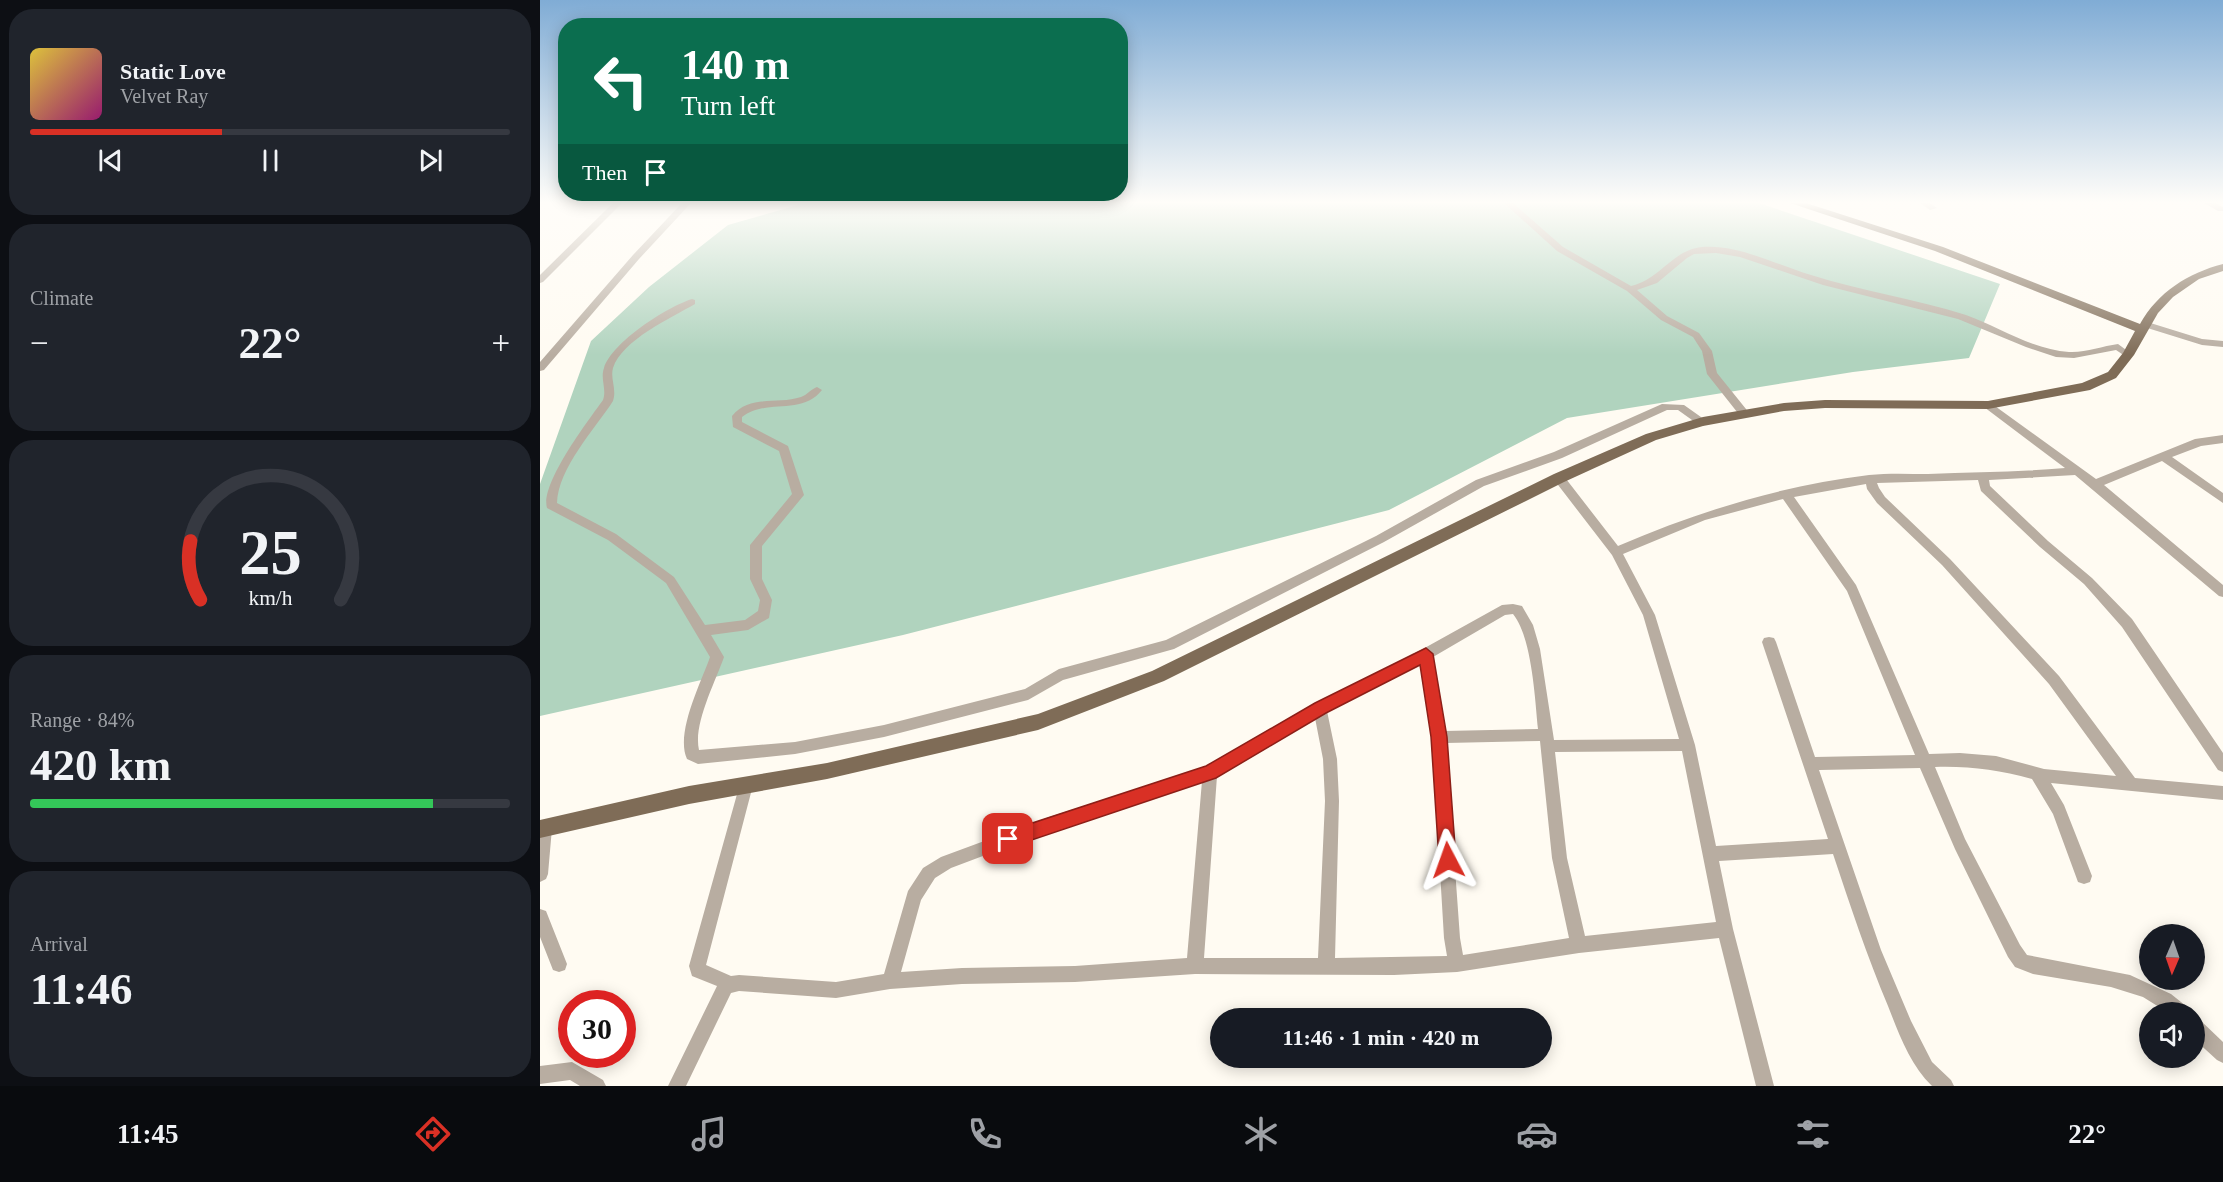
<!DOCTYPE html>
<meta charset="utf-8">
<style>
:root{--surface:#171b24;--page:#20242c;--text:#f1f3f6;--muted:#9ea1a6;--line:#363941;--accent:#d93025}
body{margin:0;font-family:Georgia,serif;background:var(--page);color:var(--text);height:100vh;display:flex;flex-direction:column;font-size:22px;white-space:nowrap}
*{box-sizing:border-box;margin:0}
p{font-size:20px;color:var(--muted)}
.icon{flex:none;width:33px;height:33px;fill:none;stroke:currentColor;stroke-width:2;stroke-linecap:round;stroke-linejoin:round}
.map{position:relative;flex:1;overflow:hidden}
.drawer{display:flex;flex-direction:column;gap:9px;padding:9px;background:#0d0f14;width:540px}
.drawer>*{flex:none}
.banner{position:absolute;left:18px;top:18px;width:570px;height:183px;border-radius:24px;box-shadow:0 3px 15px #0003;background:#0b6e4f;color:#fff;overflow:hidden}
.needle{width:39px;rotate:182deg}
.fabs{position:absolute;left:1599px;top:924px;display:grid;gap:12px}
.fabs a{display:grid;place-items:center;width:66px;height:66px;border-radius:50%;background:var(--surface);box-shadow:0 3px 15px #0003;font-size:30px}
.speed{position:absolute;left:18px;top:990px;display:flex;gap:12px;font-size:30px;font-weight:700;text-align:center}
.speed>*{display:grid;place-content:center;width:78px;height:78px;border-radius:50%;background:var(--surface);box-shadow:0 3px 15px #0003;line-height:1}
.speed .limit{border:9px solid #d22;background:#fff;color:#111}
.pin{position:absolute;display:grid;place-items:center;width:51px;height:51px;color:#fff;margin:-26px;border-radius:12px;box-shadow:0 3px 9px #0006}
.me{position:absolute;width:66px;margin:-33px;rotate:356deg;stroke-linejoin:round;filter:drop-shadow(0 0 4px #0008)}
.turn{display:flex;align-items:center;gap:21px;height:126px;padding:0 24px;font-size:27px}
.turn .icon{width:78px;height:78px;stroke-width:2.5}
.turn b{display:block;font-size:42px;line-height:51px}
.then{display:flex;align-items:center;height:57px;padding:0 24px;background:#0003;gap:12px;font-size:22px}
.big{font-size:45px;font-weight:800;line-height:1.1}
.drawer .card{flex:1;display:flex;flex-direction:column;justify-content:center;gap:9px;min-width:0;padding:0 21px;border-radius:24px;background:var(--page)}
.drawer .dial{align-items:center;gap:0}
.dial svg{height:156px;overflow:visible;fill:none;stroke:var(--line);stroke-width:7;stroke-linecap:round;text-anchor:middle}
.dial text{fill:var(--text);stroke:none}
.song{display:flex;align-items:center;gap:18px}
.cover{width:72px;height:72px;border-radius:9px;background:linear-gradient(135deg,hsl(50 70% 55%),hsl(320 70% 35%))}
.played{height:6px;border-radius:3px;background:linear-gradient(90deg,var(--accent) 40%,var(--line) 40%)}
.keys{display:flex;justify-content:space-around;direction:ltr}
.heat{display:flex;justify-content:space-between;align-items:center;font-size:33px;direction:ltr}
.charge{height:9px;border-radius:4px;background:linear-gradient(90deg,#34c759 84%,var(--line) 0)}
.trip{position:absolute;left:670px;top:1008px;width:342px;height:60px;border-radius:30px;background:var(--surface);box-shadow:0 3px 15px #0003;font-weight:800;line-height:60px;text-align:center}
.menu{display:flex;height:96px;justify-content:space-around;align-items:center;background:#090b0e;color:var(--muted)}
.menu .icon{width:42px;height:42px}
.menu .active{color:var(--accent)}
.menu b{font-size:27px;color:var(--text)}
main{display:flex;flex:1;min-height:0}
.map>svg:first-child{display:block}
.forest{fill:#b0d3be}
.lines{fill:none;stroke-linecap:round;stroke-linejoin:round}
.minor{fill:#b8ada1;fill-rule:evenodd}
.major{fill:#7f6c57;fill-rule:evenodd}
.route{fill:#d93025;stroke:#8d1f18;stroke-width:1.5}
</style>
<main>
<section class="drawer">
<div class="card">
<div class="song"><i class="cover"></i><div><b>Static Love</b><p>Velvet Ray</p></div></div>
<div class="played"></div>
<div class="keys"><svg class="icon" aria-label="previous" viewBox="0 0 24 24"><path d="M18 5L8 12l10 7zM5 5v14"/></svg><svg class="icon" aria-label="pause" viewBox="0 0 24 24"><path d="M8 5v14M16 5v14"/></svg><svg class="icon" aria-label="next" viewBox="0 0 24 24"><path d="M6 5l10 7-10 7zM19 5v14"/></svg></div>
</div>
<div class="card"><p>Climate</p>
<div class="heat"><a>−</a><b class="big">22°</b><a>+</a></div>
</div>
<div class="card dial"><svg viewBox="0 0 100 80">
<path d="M14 69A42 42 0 1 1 86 69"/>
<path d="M14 69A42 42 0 0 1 9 39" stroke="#d93025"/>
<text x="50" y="56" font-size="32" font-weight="700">25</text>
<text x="50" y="72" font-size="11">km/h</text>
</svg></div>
<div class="card"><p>Range · 84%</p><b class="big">420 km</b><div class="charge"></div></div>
<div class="card"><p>Arrival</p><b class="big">11:46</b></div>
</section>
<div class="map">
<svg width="1683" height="1086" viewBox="0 0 1683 1086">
<rect width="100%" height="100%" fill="#fffbf2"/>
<!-- forest -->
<path class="forest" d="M265,203h954l241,81 -31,74 -116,14 -286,46 -178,92 -486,125 -363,81v-232l51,-143 58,-54 79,-62z"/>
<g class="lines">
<!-- minor -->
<path class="minor" d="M73,203h9l-79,79 -3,1v-8z
M142,203h9l-52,56 -95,111 -4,1v-9l93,-107z
M964,203h9l50,44 68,39c30,-7 41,-36 71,-39 37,-3 74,18 109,28 51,16 104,24 155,40 33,12 67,35 103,37 16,1 33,-6 49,-8l15,11 -5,3 -12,-8 -42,8 -18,-1 -30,-10 -68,-28 -135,-34 -83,-28 -24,-4 -22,1 -7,4 -30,25 -20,7 30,26 32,17 13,18 5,22 33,41 -5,4 -4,-1 -34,-43 -5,-23 -9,-14 -32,-17 -34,-29 -70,-40z
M1380,203h10l7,5 -7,2z
M1664,203h11l8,4v4h-5z
M152,299l3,1v4c-24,14 -73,36 -82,64 -3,11 4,21 0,33 -18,28 -55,67 -56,102l59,31 58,43 31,48 40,-5 13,-9 2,-11 -10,-21v-34l42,-51 -13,-43 -46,-24 -1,-11c18,-22 45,-11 69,-19 6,-2 10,-8 16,-10l5,3c-20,26 -56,8 -80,27v5l46,24 16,49 -42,51v33l10,21 -3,18 -21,12 -37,5 13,22c-9,26 -31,67 -25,93l96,-8 89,-17 141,-36 34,-20 107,-29 210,-104 100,-56 78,-28 108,-48 22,1 24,17 -5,4 -4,-1 -21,-15h-11l-105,48 -78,28 -100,56 -210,107 -111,31 -35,20 -144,37 -89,17 -97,10 -11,-5c-12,-26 14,-76 23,-102l-44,-74 -58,-43 -61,-32c-7,-24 41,-87 56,-108 4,-11 -3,-21 1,-32 8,-26 63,-61 88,-69z
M1604,321l58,18 21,2v6l-21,-2 -61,-19v-4z
M1448,401l108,78 99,-40 28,-4v8l-22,3 -29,11 51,36v10l-61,-42 -58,24 119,100v12l-4,-1 -144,-121 -86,5 1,6 58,55 44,37 40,41 91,134v19l-5,-2 -96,-143 -38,-43 -44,-37 -59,-56 -3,-11 -101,3 2,5 6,9 65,62 109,117 76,102 88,8v14l-172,-17 13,22 28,71 -2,6 -6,2 -6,-2 -25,-68 -21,-35c-34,-9 -62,-13 -97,-12l30,72 55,106 7,10 103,20 41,19 15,12 2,6h-21l-24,-15 -32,-10 -78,-13 -18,-7 -7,-10 -53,-108 -35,-81 -101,2 62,180 30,71 21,41 19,18 3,6h-22c-22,-21 -33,-52 -44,-80 -21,-50 -38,-101 -55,-152l-114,7 14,68 41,157h-18l-37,-148 -140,15 -122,19 -63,3 -199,-1 -120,8 -113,2 -72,5 -54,9 -97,-7 -8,2 -45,93h-18l49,-100 -25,-10 -3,-10 52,-186 5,-2 5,2 2,5 -47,180 25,11 8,-1 97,7 48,-8 24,-83 15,-23 18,-11 108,-40 157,-50 109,-63 106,-54 81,-45 11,-1 9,2 11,19 7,24 14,91 125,-1 -36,-124 -31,-60 -57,-74 -2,-3 2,-3h8l55,71c82,-35 162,-60 251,-71 19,-2 40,-1 59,-1 46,-2 91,-2 137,-6l-81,-61 -1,-2zM1326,484l1,5 10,14 65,62 107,119 67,92 -72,-7 -48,-13 -36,-3 -31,1 -73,-169 -62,-88zM1243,499l64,92 68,164 -100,2 -39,-115 -2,-4 -5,-1 -5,1 -2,4 66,197 -112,7 -21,-101 -40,-130 -32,-61 82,-34zM973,614c19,23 22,85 25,115l-93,2 -12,-74 72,-42zM881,663l11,74 12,201 3,18 -112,2 4,-157 -2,-42 -10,-48zM775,718l8,41 2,42 -7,157h-114l13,-182zM1000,741l12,117 17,80 -106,17 -3,-17 -14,-195zM1142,751l34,171 -131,14 -18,-78 -12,-106zM662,781l-15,177 -112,8 -113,2 -61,4 20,-72 14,-22 16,-10 98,-37z
M4,821l5,2 3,5 -4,46 -2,5 -6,3v-60z
M0,909l6,2 21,53 -2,6 -6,2 -6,-2 -13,-33z
M1654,1018l6,2 23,22v21l-6,-3 -23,-21z
M32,1062l31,18 3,6h-26l-10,-6 -30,4v-18z"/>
<!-- major -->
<path class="major" d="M1250,203h16l137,44 197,77c18,-32 48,-51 83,-60v7l-24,8 -26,18 -15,16 -24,42 -18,23 -26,12 -102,19 -163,-1 -41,3 -81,15 -47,14 -92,42 -400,199 -126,49 -211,49 -138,25 -149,34v-18l149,-34 138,-23 211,-49 114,-43 402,-197 92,-40 57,-17 81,-14 41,-3 163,1 94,-18 26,-11 15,-19 12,-22 -200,-80z"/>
</g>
<!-- sky -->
<linearGradient id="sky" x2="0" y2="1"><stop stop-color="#80acd5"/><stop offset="0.57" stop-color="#fffdf9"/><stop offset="1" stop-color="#fffdf9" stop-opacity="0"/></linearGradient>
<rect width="1683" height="355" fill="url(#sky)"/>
<!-- route -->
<path class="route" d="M886,648l7,6 14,83 9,123 -2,6 -6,3 -7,-3 -2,-6 -8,-123 -11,-72 -94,48 -110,65 -208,70 -6,-3 -3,-6 3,-6 6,-2 198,-65 109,-63z"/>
</svg>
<div class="fabs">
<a><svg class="needle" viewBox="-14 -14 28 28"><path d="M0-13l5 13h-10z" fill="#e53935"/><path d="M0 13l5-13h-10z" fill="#9ea1a6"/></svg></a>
<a><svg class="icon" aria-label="sound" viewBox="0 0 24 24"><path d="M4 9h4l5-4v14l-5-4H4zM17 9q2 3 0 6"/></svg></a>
</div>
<div class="speed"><div class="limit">30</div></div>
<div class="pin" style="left:468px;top:839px;background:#d93025"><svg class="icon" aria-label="arrive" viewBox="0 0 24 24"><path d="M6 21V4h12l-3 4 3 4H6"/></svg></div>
<svg class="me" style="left:908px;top:860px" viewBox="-20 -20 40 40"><path d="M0-17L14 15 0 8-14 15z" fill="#d93025" stroke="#fff" stroke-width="4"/></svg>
<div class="trip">11:46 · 1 min · 420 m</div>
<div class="banner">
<div class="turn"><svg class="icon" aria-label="left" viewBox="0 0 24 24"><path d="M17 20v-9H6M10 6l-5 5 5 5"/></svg><div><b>140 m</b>Turn left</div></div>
<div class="then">Then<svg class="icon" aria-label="arrive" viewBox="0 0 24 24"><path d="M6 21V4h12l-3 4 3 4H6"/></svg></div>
</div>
</div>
</main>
<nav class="menu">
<b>11:45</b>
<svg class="icon active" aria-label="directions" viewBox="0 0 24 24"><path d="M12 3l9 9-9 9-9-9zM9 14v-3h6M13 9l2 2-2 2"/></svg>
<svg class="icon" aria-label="music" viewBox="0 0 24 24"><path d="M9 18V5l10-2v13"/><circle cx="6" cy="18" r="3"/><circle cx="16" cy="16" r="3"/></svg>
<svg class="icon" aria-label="phone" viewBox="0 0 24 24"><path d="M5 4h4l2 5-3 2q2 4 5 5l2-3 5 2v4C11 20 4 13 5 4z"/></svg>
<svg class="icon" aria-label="climate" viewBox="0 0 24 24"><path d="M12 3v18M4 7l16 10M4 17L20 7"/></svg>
<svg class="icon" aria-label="car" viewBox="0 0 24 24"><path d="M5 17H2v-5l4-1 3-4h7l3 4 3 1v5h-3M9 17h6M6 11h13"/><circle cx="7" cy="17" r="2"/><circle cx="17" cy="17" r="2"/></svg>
<svg class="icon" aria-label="filters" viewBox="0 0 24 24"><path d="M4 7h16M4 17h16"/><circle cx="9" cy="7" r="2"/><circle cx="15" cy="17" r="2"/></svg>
<b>22°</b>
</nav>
